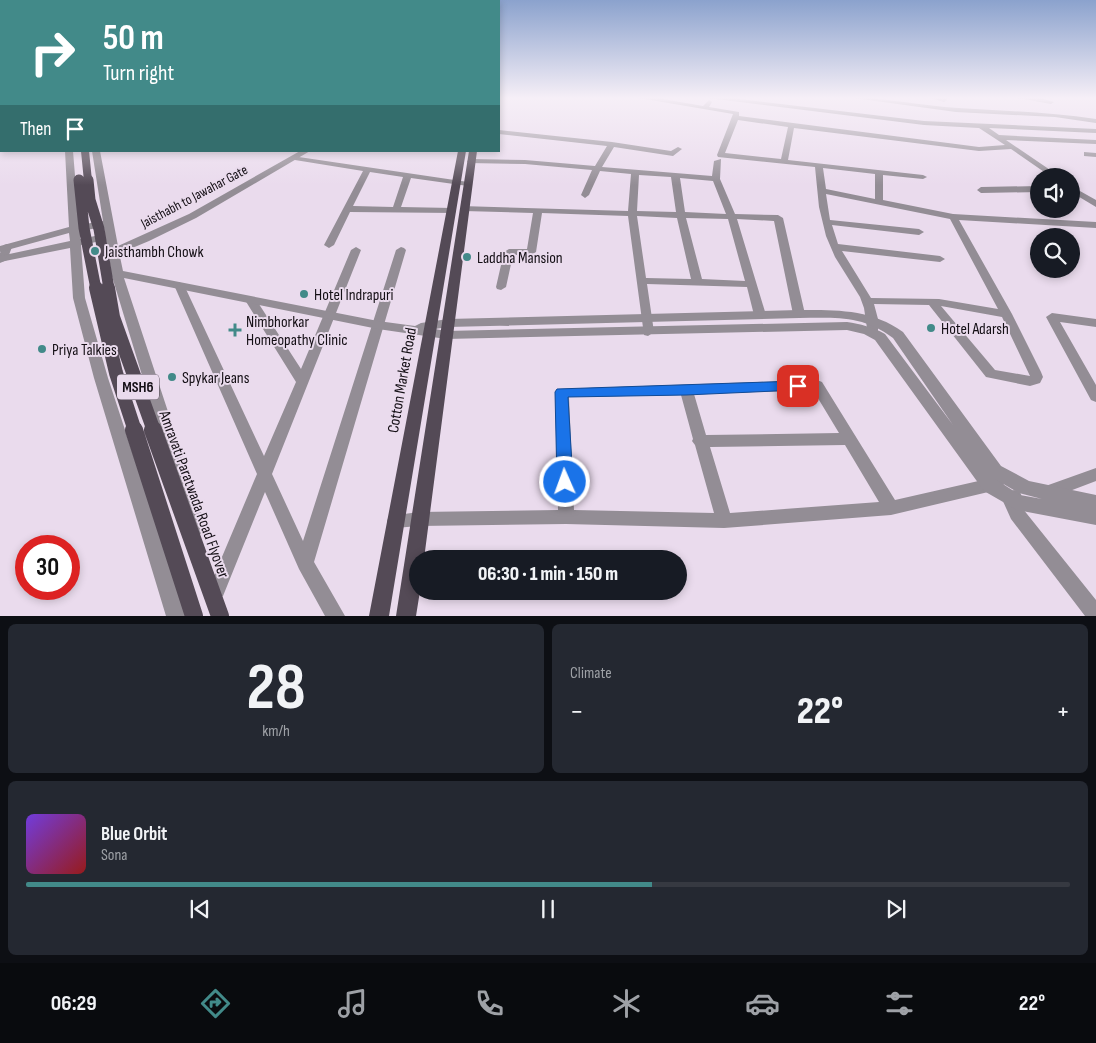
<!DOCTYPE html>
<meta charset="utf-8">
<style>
:root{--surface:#171b24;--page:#242831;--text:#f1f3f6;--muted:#9ea1a6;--line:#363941;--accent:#428a89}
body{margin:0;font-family:"Sofia Sans Condensed",sans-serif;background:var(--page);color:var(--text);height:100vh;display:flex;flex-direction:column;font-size:19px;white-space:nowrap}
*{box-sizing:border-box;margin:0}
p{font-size:16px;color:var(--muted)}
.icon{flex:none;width:28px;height:28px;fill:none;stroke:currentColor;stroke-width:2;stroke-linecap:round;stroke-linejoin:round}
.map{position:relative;height:616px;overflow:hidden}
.side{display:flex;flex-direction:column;gap:8px;padding:8px;background:#0d0f14;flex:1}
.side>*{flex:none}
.guide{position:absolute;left:0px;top:0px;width:500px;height:152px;box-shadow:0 2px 8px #0003;background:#428a89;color:#fff;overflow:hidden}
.buttons{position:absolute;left:1030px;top:168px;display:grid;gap:10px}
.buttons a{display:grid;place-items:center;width:50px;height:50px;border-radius:50%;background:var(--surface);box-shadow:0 2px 8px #0003;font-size:25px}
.speed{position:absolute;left:15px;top:535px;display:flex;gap:10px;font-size:25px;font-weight:700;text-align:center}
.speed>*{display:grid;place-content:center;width:65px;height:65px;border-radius:50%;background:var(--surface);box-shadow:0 2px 8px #0003;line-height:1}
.speed .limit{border:8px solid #d22;background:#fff;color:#111}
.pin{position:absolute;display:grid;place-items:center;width:42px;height:42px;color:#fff;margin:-21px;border-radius:10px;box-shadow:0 2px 8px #0006}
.me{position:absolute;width:55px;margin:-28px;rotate:358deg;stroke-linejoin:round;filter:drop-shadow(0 0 4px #0008)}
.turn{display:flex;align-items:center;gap:18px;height:105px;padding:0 20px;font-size:22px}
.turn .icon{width:65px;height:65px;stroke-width:2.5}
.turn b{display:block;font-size:35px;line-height:42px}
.then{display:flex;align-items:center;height:48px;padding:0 20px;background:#0003;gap:10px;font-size:19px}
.big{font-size:38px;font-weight:800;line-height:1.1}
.side .card{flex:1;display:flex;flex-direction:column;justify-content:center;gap:8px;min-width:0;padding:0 18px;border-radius:8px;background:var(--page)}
.side .dial{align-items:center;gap:0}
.dial b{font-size:65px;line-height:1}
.song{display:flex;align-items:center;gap:15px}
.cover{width:60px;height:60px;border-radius:8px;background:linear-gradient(135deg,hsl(260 70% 55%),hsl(0 70% 35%))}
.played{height:5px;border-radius:2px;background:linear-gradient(90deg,var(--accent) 60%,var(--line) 60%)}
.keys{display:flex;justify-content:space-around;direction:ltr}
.heat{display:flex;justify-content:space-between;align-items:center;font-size:28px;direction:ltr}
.side .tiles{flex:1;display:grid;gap:8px;grid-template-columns:1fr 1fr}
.card:last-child{grid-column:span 2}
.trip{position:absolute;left:409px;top:550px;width:278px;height:50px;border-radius:25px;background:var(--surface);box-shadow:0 2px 8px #0003;font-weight:800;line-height:50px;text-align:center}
.tabs{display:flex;height:80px;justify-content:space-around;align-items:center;background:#090b0e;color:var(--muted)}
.tabs .icon{width:35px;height:35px}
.tabs .on{color:var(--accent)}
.tabs b{font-size:22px;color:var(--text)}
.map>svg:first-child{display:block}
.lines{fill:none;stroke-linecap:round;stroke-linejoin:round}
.minor{fill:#938d95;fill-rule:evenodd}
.tertiary{fill:#938d95;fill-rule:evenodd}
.primary{fill:#544a56;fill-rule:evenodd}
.primary-bridge-far3{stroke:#544a56;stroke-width:8}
.primary-bridge-far2{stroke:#544a56;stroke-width:11}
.primary-bridge-far1{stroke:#544a56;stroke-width:14}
.primary-bridge{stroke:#544a56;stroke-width:18}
.route{fill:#1a73e8;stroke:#114b97}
.poi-dot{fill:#428a89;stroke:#eadbed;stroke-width:2}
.labels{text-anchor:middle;stroke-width:4;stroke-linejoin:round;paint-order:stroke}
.far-street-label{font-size:14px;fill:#140f15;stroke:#eadbed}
.shield{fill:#eadbed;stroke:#544c56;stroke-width:1}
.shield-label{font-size:15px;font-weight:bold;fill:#140f15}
.poi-label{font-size:16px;fill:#140f15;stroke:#eadbed;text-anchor:start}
.street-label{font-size:16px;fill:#140f15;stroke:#eadbed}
</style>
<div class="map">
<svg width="1096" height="616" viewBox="0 0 1096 616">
<rect width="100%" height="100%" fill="#eadbed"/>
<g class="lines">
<!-- minor -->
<path class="minor" d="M0,98h1v3h-1z
M639,98h18l46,8 6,-6 3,2 -3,5 30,5v4l240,31 26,-2 -26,-17 -55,-3 -216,-27h23l193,23 172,8v4l-107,-5 10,7 97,5v4l-90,-4 53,36h-9l-39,-27 -32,2 -185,-23 -6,32 135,15 4,2 -4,2 -40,-4v25l70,14 143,8v6l-137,-8 53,94 29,58 2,5 -3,6 -10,3 -44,-9 -57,-72 -55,-1 4,15v13l-6,4 -4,-1 -4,-27 -4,-11 -25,-40 -9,-21 -7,-29 -4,-40 -97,-10 -1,-2 16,-41zM738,120l50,7 -7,32 -56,-6zM823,168l52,6v25l-49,-10zM826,194l124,25 48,90 -59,-10 -68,-1 -29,-47 98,11 5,-3 -5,-3 -102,-12 -6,-19 87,10 5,-3 -5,-3 -89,-9zM941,306l61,11 28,59 -35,-6z
M854,98c35,0 69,8 104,10 46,3 92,4 138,11v4l-41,-6 -99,-5z
M930,98h16l1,2 -3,2z
M1018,98h21l15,4 -3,2z
M499,130l113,12 59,9 7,-4 4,2 -9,7 -59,-9 -12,20 110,9 2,-15 7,-2 -1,20 15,35 43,1 5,3 22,96 -6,4 -6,-4 -19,-93 -37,-2 29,96 -6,4 -6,-4 -7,-28 -100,-3 7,48 -6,4 -4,-1 -16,-119 -86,-3 -6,39 -5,3h-18l-7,32 -5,3 -4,-1 -1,-2 8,-35 5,-3h18l6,-36 -69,-2 -3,-1v-4l167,5 3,-37 -31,-3 -11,24 -4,3 -4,-3 11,-25 -67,-6 -57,-1 -1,-2 4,-2 54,1 70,6 12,-20 -108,-12zM639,175l32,2 5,35 -39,-1zM680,178l33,3 13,33 -41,-2zM637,216l40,2 14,61 -45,-1zM686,218l42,1 17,62 -43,-2z
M1084,152l12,1v4l-12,-1z
M292,156l176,26 4,2 -4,2 -57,-8 -10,29 51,1 4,3 -1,2 -105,-1 -16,33 -5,3 -5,-3 39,-74 -68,-11 -4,-2zM370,172l33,5 -10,30 -40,-1z
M1039,186v6l-58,1 -4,-3 4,-3z
M1071,186l25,14v7l-25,-15z
M7,244l5,3 -5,13 -7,3v-10l4,-8z
M356,247l5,3 -89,224 31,67 93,-291 5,-3 3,1 2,2 -92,312 31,54h-20l-26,-47 -34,-77 -42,104 -6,3 -6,-3 -3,-6 49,-116 -83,-189 5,-3 5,3 80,171 32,-74 -51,-82 2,-2h8l46,71 50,-119z
M1052,313l44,6v8l-36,-5 36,63v17l-5,-2 -45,-83z
M817,380l5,2 73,118 101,-23 5,2 3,5 -3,5 -110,26 -167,13 -158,-4 -147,2 -24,2 -6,-2 -2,-5 2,-5 30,-4 139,-2 -3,-118 2,-3zM813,390l26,43 -133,2 -12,-41zM681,395l12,44 -1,2 3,4 19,68 -140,-3 -5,-113zM845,445l34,57 -149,11 -20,-66z
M1096,468v13l-50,19 -6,-2 -2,-5 2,-5z
M1014,490l6,2 2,5 -3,5 4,7 73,91v16h-11l-74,-97 -9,-20 2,-5z"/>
<!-- tertiary -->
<path class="tertiary" d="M0,121h1v4h-1z
M65,151h8l6,74 24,-4 -11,-70h8l18,95 71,-32 111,-63h10l-114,67 -47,23 -24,10 -6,1 4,19 255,50 37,5 6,-3 27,-4 351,-9c38,0 72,-1 104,22l98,134 28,15 67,14v30l-79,-15 -33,-19 -109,-151 -11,-6 -17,-4 -401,9 -68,-10 -254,-51 82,249 -3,6 -6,2 -6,-2 -3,-6 -77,-254 -2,-19 2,-2 -3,-3 -2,-9 -25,5 4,53 23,80 78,238h-20l-72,-238 -21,-80 -3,-50 -70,14v-6l70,-15 -1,-8 -69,19v-6l69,-19zM104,227l1,7 -25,5v-8zM799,318c37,0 63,-3 94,20l60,87 -68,-91c-12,-7 -25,-10 -38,-12l-401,9 -11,-2 13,-2zM995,479l24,14 23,6 -22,-4z"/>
<!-- primary -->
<path class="primary" d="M0,106h1v4h-1z
M0,116h1v4h-1z
M458,151h8l-77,465h-20z
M469,151h8l-53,408h-6v32h2l-4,25h-20z"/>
<!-- primary-bridge-far3 -->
<path class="primary-bridge-far3" d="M85,151l3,30
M79,179v2"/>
<!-- primary-bridge-far2 -->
<path class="primary-bridge-far2" d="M79,180l5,48 12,61
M88,180l2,20 9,29 10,60"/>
<!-- primary-bridge-far1 -->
<path class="primary-bridge-far1" d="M96,288l20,85 19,58
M108,288l5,29 41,114"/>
<!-- primary-bridge -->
<path class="primary-bridge" d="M134,430l60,186
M153,430l67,186"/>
</g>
<!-- sky -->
<linearGradient id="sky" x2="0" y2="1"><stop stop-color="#8ba2cd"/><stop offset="0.53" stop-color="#f6eff7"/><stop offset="1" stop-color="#f6eff7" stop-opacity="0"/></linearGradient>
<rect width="1096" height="185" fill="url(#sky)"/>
<!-- route -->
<path class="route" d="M798,381l5,1 2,4 -2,3 -5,1 -112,5 -118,2 5,85 -3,4 -5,2 -6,-2 -2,-4 -2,-90 2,-3z"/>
<!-- markers -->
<g class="poi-dot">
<circle cx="95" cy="251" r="5"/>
<circle cx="467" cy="257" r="5"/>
<circle cx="304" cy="294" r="5"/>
<circle cx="931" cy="328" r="5"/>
<path d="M232.5 322.5h5v5h5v5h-5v5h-5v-5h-5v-5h5z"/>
<circle cx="42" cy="349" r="5"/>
<circle cx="172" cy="377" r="5"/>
</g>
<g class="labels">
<!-- far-street labels -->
<g class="far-street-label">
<text transform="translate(194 196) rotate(-28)" y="5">Jaisthabh to Jawahar Gate</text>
</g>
<!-- shield labels -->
<rect class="shield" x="117" y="374.5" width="42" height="25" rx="4"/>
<g class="shield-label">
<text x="138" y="392">MSH6</text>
</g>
<!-- poi labels -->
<g class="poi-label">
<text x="105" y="257">Jaisthambh Chowk</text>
<text x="477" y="263">Laddha Mansion</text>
<text x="314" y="300">Hotel Indrapuri</text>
<text x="246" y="327">Nimbhorkar<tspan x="246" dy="18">Homeopathy Clinic</tspan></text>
<text x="941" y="334">Hotel Adarsh</text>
<text x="52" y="355">Priya Talkies</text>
<text x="182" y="383">Spykar Jeans</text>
</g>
<!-- street labels -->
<g class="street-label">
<text transform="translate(401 380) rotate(-80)" y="6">Cotton Market Road</text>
<text transform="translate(195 494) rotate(70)" y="6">Amravati Paratwada Road Flyover</text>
</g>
</g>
</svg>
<div class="buttons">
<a><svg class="icon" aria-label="sound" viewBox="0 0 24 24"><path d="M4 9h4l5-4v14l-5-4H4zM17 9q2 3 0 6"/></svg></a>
<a><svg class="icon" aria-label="search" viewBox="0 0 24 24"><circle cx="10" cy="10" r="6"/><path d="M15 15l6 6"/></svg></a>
</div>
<div class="speed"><div class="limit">30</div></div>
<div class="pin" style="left:798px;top:386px;background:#d93025"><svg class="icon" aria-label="arrive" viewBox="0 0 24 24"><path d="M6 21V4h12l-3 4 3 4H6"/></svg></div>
<svg class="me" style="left:565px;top:482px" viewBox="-20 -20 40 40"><circle r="17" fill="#1a73e8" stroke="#fff" stroke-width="3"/><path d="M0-11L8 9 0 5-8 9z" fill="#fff"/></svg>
<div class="trip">06:30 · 1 min · 150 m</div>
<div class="guide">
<div class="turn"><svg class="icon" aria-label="right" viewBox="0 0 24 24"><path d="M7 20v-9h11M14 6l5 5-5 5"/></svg><div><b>50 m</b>Turn right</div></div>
<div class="then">Then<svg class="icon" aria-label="arrive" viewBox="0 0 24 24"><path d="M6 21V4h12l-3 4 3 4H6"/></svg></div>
</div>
</div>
<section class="side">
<div class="tiles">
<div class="card dial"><b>28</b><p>km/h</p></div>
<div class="card"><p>Climate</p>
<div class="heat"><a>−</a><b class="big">22°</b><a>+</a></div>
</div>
<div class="card">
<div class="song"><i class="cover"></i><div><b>Blue Orbit</b><p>Sona</p></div></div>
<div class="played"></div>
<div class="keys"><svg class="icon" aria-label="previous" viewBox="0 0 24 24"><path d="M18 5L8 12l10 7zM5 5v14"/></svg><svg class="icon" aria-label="pause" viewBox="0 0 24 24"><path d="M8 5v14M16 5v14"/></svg><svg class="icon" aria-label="next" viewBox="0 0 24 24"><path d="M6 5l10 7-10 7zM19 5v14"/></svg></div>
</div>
</div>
</section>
<nav class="tabs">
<b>06:29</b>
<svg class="icon on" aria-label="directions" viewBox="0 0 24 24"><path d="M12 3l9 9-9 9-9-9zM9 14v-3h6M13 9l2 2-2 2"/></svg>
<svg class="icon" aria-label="music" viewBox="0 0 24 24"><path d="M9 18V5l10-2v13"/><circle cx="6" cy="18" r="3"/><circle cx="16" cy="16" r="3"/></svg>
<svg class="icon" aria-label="phone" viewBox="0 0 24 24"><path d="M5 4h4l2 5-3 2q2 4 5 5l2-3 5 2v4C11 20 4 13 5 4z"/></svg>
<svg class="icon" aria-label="climate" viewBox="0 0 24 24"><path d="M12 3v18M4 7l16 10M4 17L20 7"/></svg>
<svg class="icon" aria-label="car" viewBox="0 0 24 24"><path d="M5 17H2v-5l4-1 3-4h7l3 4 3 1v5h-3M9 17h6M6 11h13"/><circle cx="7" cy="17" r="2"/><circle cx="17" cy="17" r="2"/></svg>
<svg class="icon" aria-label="filters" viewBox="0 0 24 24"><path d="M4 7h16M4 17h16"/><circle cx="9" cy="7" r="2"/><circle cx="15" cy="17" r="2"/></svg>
<b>22°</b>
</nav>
